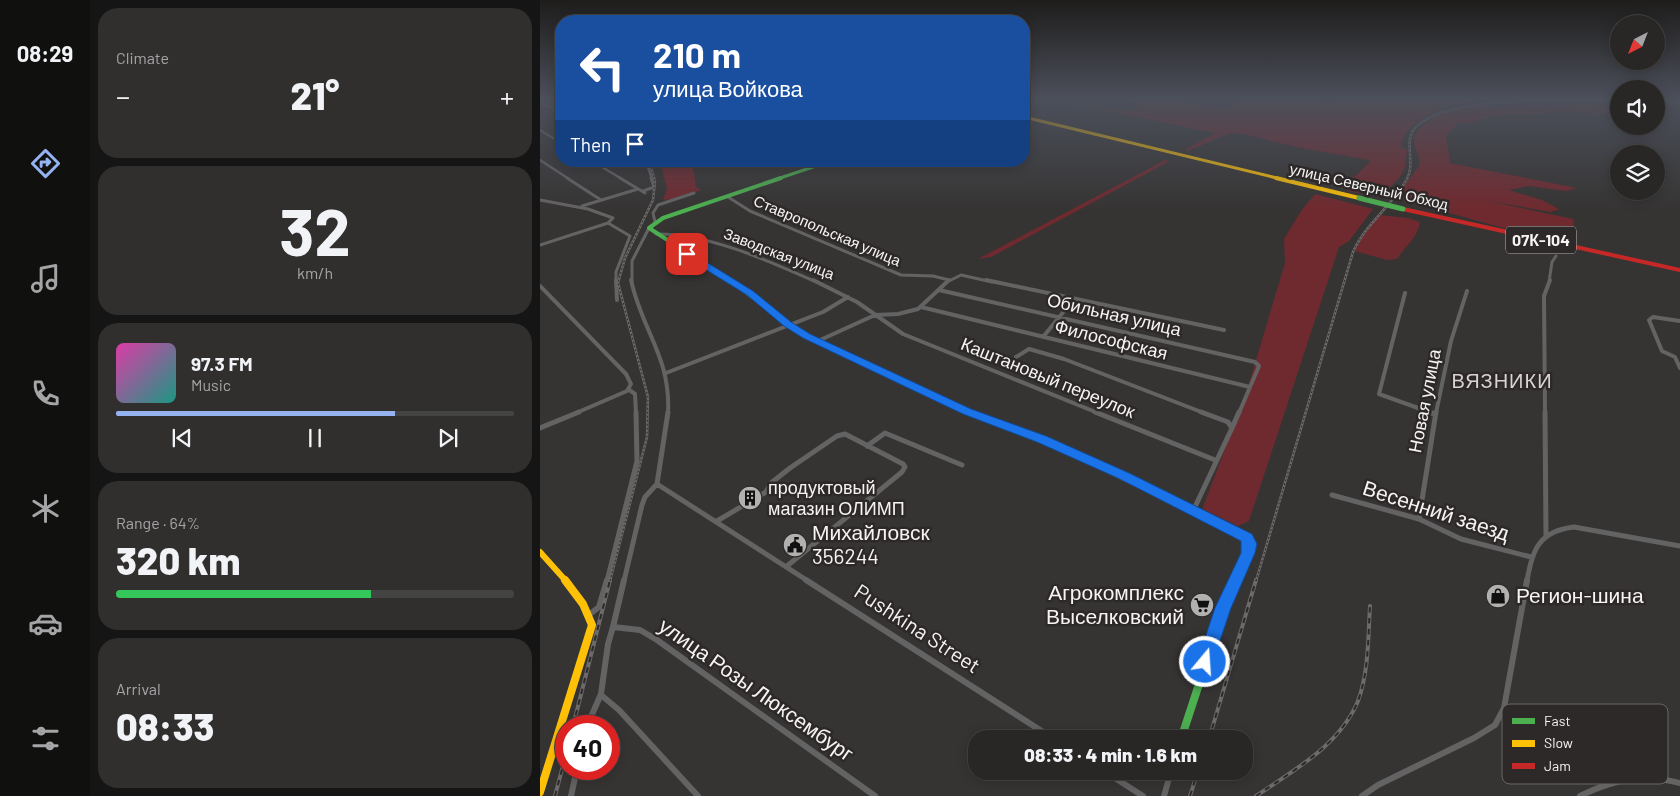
<!DOCTYPE html>
<meta charset="utf-8">
<style>
:root{--surface:#282726;--page:#302f2e;--text:#f1f3f6;--muted:#a5a5a7;--line:#444443;--accent:#95b2f1}
body{margin:0;font-family:Barlow,sans-serif;background:var(--page);color:var(--text);height:100vh;display:flex;flex-direction:column;font-size:19px;white-space:nowrap}
*{box-sizing:border-box;margin:0}
p{font-size:16px;color:var(--muted)}
.icon{flex:none;width:28px;height:28px;fill:none;stroke:currentColor;stroke-width:2;stroke-linecap:round;stroke-linejoin:round}
.map{position:relative;flex:1;overflow:hidden}
.drawer{display:flex;flex-direction:column;gap:8px;padding:8px;background:#161515;width:450px}
.drawer>*{flex:none}
.hud{position:absolute;left:15px;top:15px;width:475px;height:152px;border-radius:20px;box-shadow:0 2px 12px #0003,0 0 0 1px var(--line);background:#1a4fa0;color:#fff;overflow:hidden}
.needle{width:32px;rotate:222deg}
.fabs{position:absolute;left:1070px;top:15px;display:grid;gap:10px}
.fabs a{display:grid;place-items:center;width:55px;height:55px;border-radius:50%;background:var(--surface);box-shadow:0 2px 12px #0003,0 0 0 1px var(--line);font-size:25px}
.speed{position:absolute;left:15px;top:715px;display:flex;gap:10px;font-size:25px;font-weight:700;text-align:center}
.speed>*{display:grid;place-content:center;width:65px;height:65px;border-radius:50%;background:var(--surface);box-shadow:0 2px 12px #0003,0 0 0 1px var(--line);line-height:1}
.speed .limit{border:8px solid #d22;background:#fff;color:#111}
.pin{position:absolute;display:grid;place-items:center;width:42px;height:42px;color:#fff;margin:-21px;border-radius:10px;box-shadow:0 2px 8px #0006}
.me{position:absolute;width:55px;margin:-28px;rotate:18deg;stroke-linejoin:round;filter:drop-shadow(0 0 4px #0008)}
.turn{display:flex;align-items:center;gap:18px;height:105px;padding:0 15px;font-size:22px}
.turn .icon{width:65px;height:65px;stroke-width:2.5}
.turn b{display:block;font-size:35px;line-height:42px}
.then{display:flex;align-items:center;height:48px;padding:0 15px;background:#0003;gap:10px;font-size:19px}
.big{font-size:38px;font-weight:800;line-height:1.1}
.drawer .widget{flex:1;display:flex;flex-direction:column;justify-content:center;gap:8px;min-width:0;padding:0 18px;border-radius:20px;background:var(--page)}
.drawer .dial{align-items:center;gap:0}
.dial b{font-size:65px;line-height:1}
.song{display:flex;align-items:center;gap:15px}
.cover{width:60px;height:60px;border-radius:8px;background:linear-gradient(135deg,hsl(320 70% 55%),hsl(170 70% 35%))}
.played{height:5px;border-radius:2px;background:linear-gradient(90deg,var(--accent) 70%,var(--line) 70%)}
.keys{display:flex;justify-content:space-around;direction:ltr}
.heat{display:flex;justify-content:space-between;align-items:center;font-size:28px;direction:ltr}
.charge{height:8px;border-radius:4px;background:linear-gradient(90deg,#34c759 64%,var(--line) 0)}
.trip{position:absolute;left:428px;top:730px;width:285px;height:50px;border-radius:20px;background:var(--surface);box-shadow:0 2px 12px #0003,0 0 0 1px var(--line);font-weight:800;line-height:50px;text-align:center}
main{display:flex;flex:1;min-height:0}
.tabs{display:flex;flex-direction:column;width:90px;justify-content:space-around;align-items:center;background:#10100f;color:var(--muted)}
.tabs .icon{width:35px;height:35px}
.tabs .selected{color:var(--accent)}
.tabs b{font-size:22px;color:var(--text)}
.map>svg:first-child{display:block}
.green{fill:#6f2a2f}
.lines{fill:none;stroke-linecap:round;stroke-linejoin:round}
.street-far4{stroke:#636363;stroke-width:2.5}
.street-far3{stroke:#636363;stroke-width:3}
.street-far2{stroke:#636363;stroke-width:4}
.street-far1{stroke:#636363;stroke-width:5}
.street{stroke:#636363;stroke-width:6}
.fast-far4{stroke:#4caf50;stroke-width:3}
.fast-far3{stroke:#4caf50;stroke-width:4}
.fast-far2{stroke:#4caf50;stroke-width:5}
.fast-far1{stroke:#4caf50;stroke-width:6}
.fast{stroke:#4caf50;stroke-width:8}
.slow-far3{stroke:#ffc107;stroke-width:3}
.slow-far2{stroke:#ffc107;stroke-width:4}
.slow-far1{stroke:#ffc107;stroke-width:6}
.slow{stroke:#ffc107;stroke-width:8}
.jam{stroke:#c62828;stroke-width:4}
.rail-far1-casing{stroke:#6c6a6a;stroke-width:2.5}
.rail-casing{stroke:#6c6a6a;stroke-width:4}
.rail-far1{stroke:#2d2929;stroke-width:1;stroke-dasharray:2;stroke-linecap:butt}
.rail{stroke:#2d2929;stroke-width:2;stroke-dasharray:5.5;stroke-linecap:butt}
.fast-bridge{stroke:#4caf50;stroke-width:5}
.route{fill:#1a73e8;stroke:#114b97}
.labels{text-anchor:middle;stroke-width:5;stroke-linejoin:round;paint-order:stroke}
.far-street-label{font-size:15px;fill:#f6f3f3;stroke:#2d2929}
.shield{fill:#2d2929;stroke:#bab6b6;stroke-width:1}
.shield-label{font-size:16px;font-weight:bold;fill:#f6f3f3}
.street-label{font-size:18px;fill:#f6f3f3;stroke:#2d2929}
.poi-label{font-size:18px;fill:#f6f3f3;stroke:#2d2929;text-anchor:start}
.quarter-label{font-size:20px;letter-spacing:1px;fill:#d9d3d3;stroke:#2d2929}
.near-street-label{font-size:21px;fill:#f6f3f3;stroke:#2d2929}
.near-poi-label{font-size:21px;fill:#f6f3f3;stroke:#2d2929;text-anchor:start}
.key{fill:#2d2929;stroke:#696666;stroke-width:1}
.key-label{font-size:14px;fill:#f6f3f3}
</style>
<main>
<nav class="tabs">
<b>08:29</b>
<svg class="icon selected" aria-label="directions" viewBox="0 0 24 24"><path d="M12 3l9 9-9 9-9-9zM9 14v-3h6M13 9l2 2-2 2"/></svg>
<svg class="icon" aria-label="music" viewBox="0 0 24 24"><path d="M9 18V5l10-2v13"/><circle cx="6" cy="18" r="3"/><circle cx="16" cy="16" r="3"/></svg>
<svg class="icon" aria-label="phone" viewBox="0 0 24 24"><path d="M5 4h4l2 5-3 2q2 4 5 5l2-3 5 2v4C11 20 4 13 5 4z"/></svg>
<svg class="icon" aria-label="climate" viewBox="0 0 24 24"><path d="M12 3v18M4 7l16 10M4 17L20 7"/></svg>
<svg class="icon" aria-label="car" viewBox="0 0 24 24"><path d="M5 17H2v-5l4-1 3-4h7l3 4 3 1v5h-3M9 17h6M6 11h13"/><circle cx="7" cy="17" r="2"/><circle cx="17" cy="17" r="2"/></svg>
<svg class="icon" aria-label="filters" viewBox="0 0 24 24"><path d="M4 7h16M4 17h16"/><circle cx="9" cy="7" r="2"/><circle cx="15" cy="17" r="2"/></svg>
</nav>
<section class="drawer">
<div class="widget"><p>Climate</p>
<div class="heat"><a>−</a><b class="big">21°</b><a>+</a></div>
</div>
<div class="widget dial"><b>32</b><p>km/h</p></div>
<div class="widget">
<div class="song"><i class="cover"></i><div><b>97.3 FM</b><p>Music</p></div></div>
<div class="played"></div>
<div class="keys"><svg class="icon" aria-label="previous" viewBox="0 0 24 24"><path d="M18 5L8 12l10 7zM5 5v14"/></svg><svg class="icon" aria-label="pause" viewBox="0 0 24 24"><path d="M8 5v14M16 5v14"/></svg><svg class="icon" aria-label="next" viewBox="0 0 24 24"><path d="M6 5l10 7-10 7zM19 5v14"/></svg></div>
</div>
<div class="widget"><p>Range · 64%</p><b class="big">320 km</b><div class="charge"></div></div>
<div class="widget"><p>Arrival</p><b class="big">08:33</b></div>
</section>
<div class="map">
<svg width="1140" height="796" viewBox="0 0 1140 796">
<rect width="100%" height="100%" fill="#363433"/>
<!-- green -->
<path class="green" d="M507,99c20,0 78,20 92,8l-4,-4 -20,-4h55l55,11 16,-11h65l24,4 7,-4h178c-9,2 -18,0 -27,1 -33,4 -73,10 -87,43l1,5 5,2 -2,17 -5,10 -21,21 -8,-4 -20,-2 -7,-4 5,-2 -1,-2 2,-3 20,-19 -1,-2 -68,-12 -57,-14 -14,-1 -42,18 -2,-2 29,-16z
M1061,104l15,7 -14,3 -22,-2 -65,2 -24,2 -21,7h-12l-12,13 4,27 127,25 -11,3 -37,-5 -20,4 33,10 17,9 -8,3 -67,-12 89,19 1,6 -6,7 -24,3 -44,-8 -105,-29 24,-32c3,-10 -8,-21 -4,-30 10,-21 43,-30 65,-30 5,0 10,4 15,3 4,-1 9,-2 15,-3z
M625,160l5,1 -179,96 -13,2z
M120,161h29l5,11 2,15 5,3 -25,9 -13,1 4,-11z
M775,194l58,15 -24,32 -10,6 -90,274 -11,5 -34,-16 -1,-3 42,-110 40,-134 -1,-24 17,-28z
M839,215l29,3 12,4c-3,17 -14,23 -23,37l-10,1 -32,-9 6,-12z"/>
<g class="lines">
<!-- street-far4 -->
<path class="street-far4" d="M9,99l12,3
M0,103l21,7
M0,130l21,13
M0,160l29,19
M52,161l30,18
M106,161l6,18"/>
<!-- street-far3 -->
<path class="street-far3" d="M27,178l34,22
M80,178l25,15
M103,191l11,-4 -3,-9
M188,197l22,14 151,64 32,1 16,4
M0,200l48,9 25,9 -5,5
M42,206l56,-17
M115,222l-2,-9 5,-8 36,-12
M68,223l22,13 -14,36v10
M116,234c51,-1 113,27 160,48
M0,245l68,-22
M92,282v-21l17,-33
M407,282l14,-7 31,7
M1009,282l3,-20 4,-6"/>
<!-- street-far2 -->
<path class="street-far2" d="M76,280l1,20
M91,280c11,51 40,77 37,133
M273,280l44,22 46,32 195,79
M446,280l238,50
M0,286l86,88 5,10 -4,7 -51,22
M399,290l316,72 4,4 -9,21
M865,293l-26,101 53,19
M381,307l329,80 -11,26
M1140,321l-27,-4 -4,3 13,31 13,6 5,11
M503,337l31,-38
M278,341l57,-26 23,-1 20,-5 31,-29
M476,357l13,-8 35,10 140,54
M126,373l157,-61 25,-15
M88,389l7,5 1,19
M896,413l15,-72 16,-50
M1005,413l-1,-117 6,-16"/>
<!-- street-far1 -->
<path class="street-far1" d="M128,412l-11,72 151,97
M555,412l120,48
M888,412l7,2
M1005,412l1,124
M0,428l39,-16
M692,428l7,-16
M327,446l18,-13 77,32
M792,495l87,24 42,20 70,18
M654,509l38,-81 -4,-6 -27,-10
M879,519l17,-107
M177,521l49,-29 5,-9 19,-15 47,-32 8,-2 58,30 2,3 -3,5 -115,94
M67,581l30,-120 -1,-49
M84,581l18,-76 3,-8 12,-13
M987,581c5,-31 12,-50 47,-54l106,19"/>
<!-- street -->
<path class="street" d="M84,580l-11,47 27,3 17,10 218,156
M266,580l248,159
M50,614l9,-7 8,-27
M61,695l18,15 79,86
M47,726l14,-32 7,-50 5,-17
M564,771l39,25
M31,796l6,-27
M624,796l7,-25
M822,796l16,-11 96,-47 21,-13 9,-17 23,-128
M1040,796c34,-17 63,-22 100,-13"/>
<!-- fast-far4 -->
<path class="fast-far4" d="M237,179l54,-18"/>
<!-- fast-far3 -->
<path class="fast-far3" d="M192,282l-83,-54 14,-10 118,-40"/>
<!-- fast-far2 -->
<path class="fast-far2" d="M190,280l76,56 166,77"/>
<!-- fast-far1 -->
<path class="fast-far1" d="M428,412l105,41"/>
<!-- fast -->
<path class="fast" d="M641,739l20,-61"/>
<!-- slow-far3 -->
<path class="slow-far3" d="M484,117l257,62"/>
<!-- slow-far2 -->
<path class="slow-far2" d="M736,178l83,20"/>
<!-- slow-far1 -->
<path class="slow-far1" d="M533,453l174,85c6,14 -6,30 -12,43
M0,552l26,29"/>
<!-- slow -->
<path class="slow" d="M661,678l22,-70 13,-28
M0,792l52,-167 -9,-21 -18,-24"/>
<!-- jam -->
<path class="jam" d="M863,209l277,61"/>
<!-- rail-far1 casing -->
<g class="rail-far1-casing">
<path id="rail-far1" d="M7,99l14,4
M1116,102l24,1
M70,581l37,-144 1,-40 -30,-114 7,-25 28,-58 2,-19 -6,-20
M716,581l97,-329c13,-29 39,-46 54,-73 9,-16 -4,-38 8,-51 32,-35 158,-26 204,-26"/>
</g>
<!-- rail casing -->
<g class="rail-casing">
<path id="rail" d="M33,726l37,-146
M669,739l47,-159
M15,796l11,-42
M650,796l8,-25
M716,796c38,-26 84,-51 102,-95 11,-30 10,-64 12,-95"/>
</g>
<!-- rail-far1 -->
<use href="#rail-far1" class="rail-far1"/>
<!-- rail -->
<use href="#rail" class="rail"/>
<!-- fast-bridge -->
<path class="fast-bridge" d="M819,198l44,11"/>
</g>
<!-- sky -->
<linearGradient id="sky" x2="0" y2="1"><stop stop-color="#1e1d1c"/><stop offset="0.47" stop-color="#4c505b"/><stop offset="1" stop-color="#4c505b" stop-opacity="0"/></linearGradient>
<rect width="1140" height="210" fill="url(#sky)"/>
<!-- route -->
<path class="route" d="M144,252h6l63,39 38,31 19,12 161,75 75,27 83,37 123,61 5,10 -2,9 -24,55 -20,59 -6,3 -6,-3 -2,-5 18,-54 26,-55v-12l-121,-62 -83,-37 -74,-28 -160,-76 -19,-12 -37,-31 -63,-39z"/>
<!-- icons -->
<defs>
<g id="building-disc" transform="scale(1.25)"><circle r="9.5" fill="#b3b0b0" stroke="#2d2929"/><path d="M-4-6H4V6H1V3H-1V6H-4ZM-2.5-4.3h1.7v1.8h-1.7ZM.8-4.3h1.7v1.8H.8ZM-2.5-1h1.7V.8h-1.7ZM.8-1h1.7V.8H.8Z" fill="#111"/></g>
<g id="civic-disc" transform="scale(1.25)"><circle r="9.5" fill="#b3b0b0" stroke="#2d2929"/><path d="M-.6-6.5H3V-4.5H.6V-3L4-1V1h2V6H-6V1h2V-1L-.6-3ZM-1.2 2.5V6h2.4V2.5Z" fill="#111"/></g>
<g id="shop-disc" transform="scale(1.25)"><circle r="9.5" fill="#b3b0b0" stroke="#2d2929"/><path d="M-5-2.5h2.3a2.7 3.5 0 0 1 5.4 0H5L5.5 6h-11ZM-1.5-2.5h3a1.5 2.3 0 0 0-3 0Z" fill="#111"/></g>
<g id="supermarket-disc" transform="scale(1.25)"><circle r="9.5" fill="#b3b0b0" stroke="#2d2929"/><path d="M-6-5.5h2.5l.6 2H6L4.5 2H-2.5L-4.4-4H-6ZM-1.5 3.2a1.3 1.3 0 1 0 .1 0ZM3 3.2a1.3 1.3 0 1 0 .1 0Z" fill="#111"/></g>
</defs>
<g fill-rule="evenodd">
<use href="#building-disc" x="210" y="498"/>
<use href="#civic-disc" x="255" y="545"/>
<use href="#shop-disc" x="958" y="596"/>
<use href="#supermarket-disc" x="662" y="605"/>
</g>
<g class="labels">
<!-- far-street labels -->
<g class="far-street-label">
<text transform="translate(829 187) rotate(13)" y="5">улица Северный Обход</text>
<text transform="translate(287 231) rotate(23)" y="5">Ставропольская улица</text>
<text transform="translate(239 254) rotate(21)" y="5">Заводская улица</text>
</g>
<!-- shield labels -->
<rect class="shield" x="966" y="226.5" width="70" height="27" rx="4"/>
<g class="shield-label">
<text x="1001" y="246">07К-104</text>
</g>
<!-- street labels -->
<g class="street-label">
<text transform="translate(574 315) rotate(13)" y="6">Обильная улица</text>
<text transform="translate(571 340) rotate(14)" y="6">Философская</text>
<text transform="translate(508 378) rotate(22)" y="6">Каштановый переулок</text>
<text transform="translate(885 401) rotate(-79)" y="6">Новая улица</text>
</g>
<!-- poi labels -->
<g class="poi-label">
<text x="228" y="494">продуктовый<tspan x="228" dy="21">магазин ОЛИМП</tspan></text>
</g>
<!-- quarter labels -->
<g class="quarter-label">
<text x="962" y="388">ВЯЗНИКИ</text>
</g>
<!-- near-street labels -->
<g class="near-street-label">
<text transform="translate(896 511) rotate(18)" y="7">Весенний заезд</text>
<text transform="translate(377 629) rotate(33)" y="7">Pushkina Street</text>
<text transform="translate(216 690) rotate(35)" y="7">улица Розы Люксембург</text>
</g>
<!-- near-poi labels -->
<g class="near-poi-label">
<text x="272" y="540">Михайловск<tspan x="272" dy="24">356244</tspan></text>
<text x="644" y="600" text-anchor="end">Агрокомплекс<tspan x="644" dy="24">Выселковский</tspan></text>
<text x="976" y="603">Регион-шина</text>
</g>
</g>
<!-- legend -->
<rect x="962" y="704" width="166" height="80" rx="8" class="key"/>
<rect x="972" y="718" width="23" height="6" fill="#4caf50"/>
<rect x="972" y="740" width="23" height="7" fill="#ffc107"/>
<rect x="972" y="763" width="23" height="6" fill="#c62828"/>
<g class="key-label">
<text x="1004" y="726">Fast</text>
<text x="1004" y="748">Slow</text>
<text x="1004" y="771">Jam</text>
</g>
</svg>
<div class="fabs">
<a><svg class="needle" viewBox="-14 -14 28 28"><path d="M0-13l5 13h-10z" fill="#e53935"/><path d="M0 13l5-13h-10z" fill="#a5a5a7"/></svg></a>
<a><svg class="icon" aria-label="sound" viewBox="0 0 24 24"><path d="M4 9h4l5-4v14l-5-4H4zM17 9q2 3 0 6"/></svg></a>
<a><svg class="icon" aria-label="layers" viewBox="0 0 24 24"><path d="M12 4l9 5-9 5-9-5zM3 14l9 5 9-5"/></svg></a>
</div>
<div class="speed"><div class="limit">40</div></div>
<div class="pin" style="left:147px;top:254px;background:#d93025"><svg class="icon" aria-label="arrive" viewBox="0 0 24 24"><path d="M6 21V4h12l-3 4 3 4H6"/></svg></div>
<svg class="me" style="left:665px;top:662px" viewBox="-20 -20 40 40"><circle r="17" fill="#1a73e8" stroke="#fff" stroke-width="3"/><path d="M0-11L8 9 0 5-8 9z" fill="#fff"/></svg>
<div class="trip">08:33 · 4 min · 1.6 km</div>
<div class="hud">
<div class="turn"><svg class="icon" aria-label="left" viewBox="0 0 24 24"><path d="M17 20v-9H6M10 6l-5 5 5 5"/></svg><div><b>210 m</b>улица Войкова</div></div>
<div class="then">Then<svg class="icon" aria-label="arrive" viewBox="0 0 24 24"><path d="M6 21V4h12l-3 4 3 4H6"/></svg></div>
</div>
</div>
</main>
